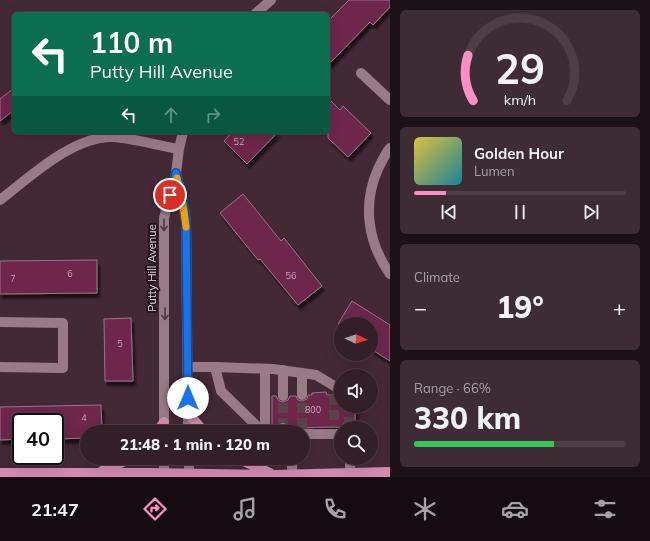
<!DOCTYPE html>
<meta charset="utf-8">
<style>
:root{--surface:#321f28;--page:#3d2c34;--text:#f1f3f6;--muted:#a8a2a8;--line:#4d3d45;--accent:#fb8fc4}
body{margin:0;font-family:Mulish,sans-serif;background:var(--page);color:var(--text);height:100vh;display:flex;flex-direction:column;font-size:15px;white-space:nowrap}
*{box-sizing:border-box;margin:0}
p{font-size:13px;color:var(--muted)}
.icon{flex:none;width:22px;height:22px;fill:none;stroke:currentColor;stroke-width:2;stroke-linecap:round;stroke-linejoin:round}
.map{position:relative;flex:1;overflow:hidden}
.sheet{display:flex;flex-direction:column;gap:10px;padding:10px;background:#1c1116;width:260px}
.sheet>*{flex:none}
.guide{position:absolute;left:12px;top:12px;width:318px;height:122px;border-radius:6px;box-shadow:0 4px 16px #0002,0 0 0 1px var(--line);background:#0b6e4f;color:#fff;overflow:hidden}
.needle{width:26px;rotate:94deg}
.tools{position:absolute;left:334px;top:317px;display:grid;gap:8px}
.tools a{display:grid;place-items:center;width:44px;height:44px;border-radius:50%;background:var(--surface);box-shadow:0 4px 16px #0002,0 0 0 1px var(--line);font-size:20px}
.speed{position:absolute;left:12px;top:413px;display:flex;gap:8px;font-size:20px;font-weight:700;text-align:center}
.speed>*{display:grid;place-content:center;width:52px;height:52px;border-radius:50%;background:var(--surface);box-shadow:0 4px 16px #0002,0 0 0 1px var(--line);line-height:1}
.speed .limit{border:2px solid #111;border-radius:6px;background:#fff;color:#111}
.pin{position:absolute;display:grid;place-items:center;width:34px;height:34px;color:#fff;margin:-17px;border:2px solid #fff;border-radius:50%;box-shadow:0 1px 4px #0007}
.me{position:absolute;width:44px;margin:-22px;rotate:0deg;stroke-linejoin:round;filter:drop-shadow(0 0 3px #0008)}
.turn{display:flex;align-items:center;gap:14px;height:84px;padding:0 12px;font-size:18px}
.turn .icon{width:52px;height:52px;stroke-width:2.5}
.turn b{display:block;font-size:28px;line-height:34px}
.lanes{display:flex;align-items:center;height:38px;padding:0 12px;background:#0003;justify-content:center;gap:20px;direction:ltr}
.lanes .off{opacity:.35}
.big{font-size:30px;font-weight:800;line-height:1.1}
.sheet .widget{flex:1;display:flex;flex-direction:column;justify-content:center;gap:6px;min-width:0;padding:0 14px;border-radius:6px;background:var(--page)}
.sheet .dial{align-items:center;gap:0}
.dial svg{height:104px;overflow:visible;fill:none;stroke:var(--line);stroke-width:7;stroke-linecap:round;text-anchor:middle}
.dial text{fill:var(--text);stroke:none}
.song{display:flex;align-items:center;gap:12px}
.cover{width:48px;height:48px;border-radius:6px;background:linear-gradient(135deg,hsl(50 70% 55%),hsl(190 70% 35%))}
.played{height:4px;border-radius:2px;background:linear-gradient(90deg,var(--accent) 15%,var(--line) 15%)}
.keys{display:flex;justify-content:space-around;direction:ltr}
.heat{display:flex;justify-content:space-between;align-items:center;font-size:22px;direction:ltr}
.charge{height:6px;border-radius:3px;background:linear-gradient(90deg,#34c759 66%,var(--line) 0)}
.trip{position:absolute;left:80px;top:425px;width:230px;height:40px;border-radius:20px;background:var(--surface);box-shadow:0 4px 16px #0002,0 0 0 1px var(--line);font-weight:800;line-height:40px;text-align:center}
.tabs{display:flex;height:64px;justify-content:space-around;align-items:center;background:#140c10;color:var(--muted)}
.tabs .icon{width:28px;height:28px}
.tabs .current{color:var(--accent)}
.tabs b{font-size:18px;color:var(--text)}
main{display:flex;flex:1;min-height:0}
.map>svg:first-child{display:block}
.building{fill:#6e254c;stroke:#967785;filter:url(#shadow)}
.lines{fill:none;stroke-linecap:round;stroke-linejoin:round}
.minor-tunnel{stroke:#5b434e;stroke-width:10;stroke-dasharray:10 5;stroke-linecap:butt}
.minor{stroke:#997a87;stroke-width:10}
.major{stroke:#d38bad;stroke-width:10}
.oneway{stroke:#4c3941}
.route-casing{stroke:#114b97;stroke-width:10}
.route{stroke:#1a73e8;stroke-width:7}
.slow{stroke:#f59e0b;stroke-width:7}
.labels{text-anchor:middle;stroke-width:4;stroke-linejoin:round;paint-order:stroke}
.number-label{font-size:9px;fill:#c7a8b7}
.street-label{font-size:11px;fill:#e5d4db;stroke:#22161b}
</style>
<main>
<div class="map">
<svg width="390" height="477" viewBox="0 0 390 477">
<defs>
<filter id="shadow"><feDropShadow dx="2.5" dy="4.5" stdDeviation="1" flood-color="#0009"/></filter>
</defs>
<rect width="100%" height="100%" fill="#432935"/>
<!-- building -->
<path class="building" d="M349,0h41v7l-17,18 -3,-3 -42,43v-44z
M14,88v22l-14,11v-22z
M328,98l12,12 3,-4 28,27 -23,24 -20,-19z
M232,132h46l-31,32 -23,-23z
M243,194l38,47 3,-3 38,48 -24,19 -38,-46 -2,1 -38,-47z
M97,260v33l-97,1v-33z
M352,301l38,24v36l-19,-12v-25h-33z
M131,318l2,63h-28l-1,-62z
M326,392l1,3h9l5,1v10h14v19l-2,-3 -4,-1 -5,2 -2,4 -53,1 -2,-5 -4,-1 -5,2 -2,4h-4v-32h4l3,5 4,1 5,-2 2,-4h6l2,4 4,1 5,-2 1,-4h4v-2z
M101,405l1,27h-15v6l-32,1v-17h-34v17l-21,1v-33z"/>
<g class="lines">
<!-- minor-tunnel -->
<path class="minor-tunnel" d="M334,395v32
M349,427v-21
M283,428v-32
M302,428v-33"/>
<!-- minor -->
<path class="minor" d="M255,14l16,-14
M361,73l29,27
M390,148c-5,6 -8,13 -12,21 -16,36 -10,74 12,105
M176,173l6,25 4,23 2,211
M0,200c30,-23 73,-64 113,-63 20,1 46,9 66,12
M0,322l63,1v45l-63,-1
M188,367h27l6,24 42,41
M215,367l58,2 43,6 25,15
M265,369v63
M302,395v-22
M283,396v-26
M349,427v1
M164,432v-214l12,-45 3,-24 4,-17
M283,432v-4
M303,434h38
M189,458v19
M350,458v15
M292,474v-16
M164,477v-19"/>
<!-- major -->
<path class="major" d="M188,413l16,19
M157,432l7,-10
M237,458l33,15
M102,471l30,-13
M0,473h150l124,2 116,-3"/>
</g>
<!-- one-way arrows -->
<defs><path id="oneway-shaft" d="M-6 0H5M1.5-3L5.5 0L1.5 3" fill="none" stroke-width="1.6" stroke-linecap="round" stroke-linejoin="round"/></defs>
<g class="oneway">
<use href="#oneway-shaft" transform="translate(164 225) rotate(90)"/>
<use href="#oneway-shaft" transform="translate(165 314) rotate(90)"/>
</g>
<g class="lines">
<!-- route casing -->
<g class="route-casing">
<path id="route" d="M170,195l6,-22 6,25 4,23 2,177"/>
</g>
<!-- route -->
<use href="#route" class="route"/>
<!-- slow -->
<path class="slow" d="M177,178l5,20 4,29"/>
</g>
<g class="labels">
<!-- number labels -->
<g class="number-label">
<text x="239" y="145">52</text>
<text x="70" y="277">6</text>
<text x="291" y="279">56</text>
<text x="13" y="282">7</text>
<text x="120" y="347">5</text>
<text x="313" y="413">800</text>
<text x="84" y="421">4</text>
</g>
<!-- street labels -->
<g class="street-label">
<text transform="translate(152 268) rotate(-90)" y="4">Putty Hill Avenue</text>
</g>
</g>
</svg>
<div class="tools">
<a><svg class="needle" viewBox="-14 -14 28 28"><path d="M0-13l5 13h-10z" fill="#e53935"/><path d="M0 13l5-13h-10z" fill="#a8a2a8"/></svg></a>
<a><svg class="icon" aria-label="sound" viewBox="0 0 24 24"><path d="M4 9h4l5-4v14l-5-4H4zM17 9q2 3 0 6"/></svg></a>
<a><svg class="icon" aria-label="search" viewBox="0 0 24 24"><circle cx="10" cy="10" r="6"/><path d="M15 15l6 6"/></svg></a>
</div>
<div class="speed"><div class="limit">40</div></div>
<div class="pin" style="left:170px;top:195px;background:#d93025"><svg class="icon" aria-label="arrive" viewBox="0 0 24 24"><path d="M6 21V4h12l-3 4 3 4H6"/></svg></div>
<svg class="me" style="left:188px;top:398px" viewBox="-20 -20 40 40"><circle r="19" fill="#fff"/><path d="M0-13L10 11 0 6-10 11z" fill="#1a73e8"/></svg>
<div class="trip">21:48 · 1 min · 120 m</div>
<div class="guide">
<div class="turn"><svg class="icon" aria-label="left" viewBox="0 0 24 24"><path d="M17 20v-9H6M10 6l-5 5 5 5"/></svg><div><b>110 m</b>Putty Hill Avenue</div></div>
<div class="lanes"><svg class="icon" aria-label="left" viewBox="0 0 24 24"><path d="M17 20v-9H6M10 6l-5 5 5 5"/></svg><svg class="icon off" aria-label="ahead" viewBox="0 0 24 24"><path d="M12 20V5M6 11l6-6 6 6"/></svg><svg class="icon off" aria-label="right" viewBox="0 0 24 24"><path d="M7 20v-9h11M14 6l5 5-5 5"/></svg></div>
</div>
</div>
<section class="sheet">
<div class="widget dial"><svg viewBox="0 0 100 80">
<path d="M14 69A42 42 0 1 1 86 69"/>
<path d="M14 69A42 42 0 0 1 10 34" stroke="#fb8fc4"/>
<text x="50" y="56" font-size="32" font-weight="700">29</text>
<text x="50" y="72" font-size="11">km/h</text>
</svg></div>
<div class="widget">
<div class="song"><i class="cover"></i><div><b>Golden Hour</b><p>Lumen</p></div></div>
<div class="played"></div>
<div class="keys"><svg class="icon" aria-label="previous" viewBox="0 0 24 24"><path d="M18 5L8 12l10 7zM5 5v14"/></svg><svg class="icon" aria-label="pause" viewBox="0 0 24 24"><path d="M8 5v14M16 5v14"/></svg><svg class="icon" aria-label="next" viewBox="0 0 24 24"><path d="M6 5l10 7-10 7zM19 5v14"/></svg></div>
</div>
<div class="widget"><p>Climate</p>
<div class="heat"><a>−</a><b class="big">19°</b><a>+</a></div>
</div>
<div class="widget"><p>Range · 66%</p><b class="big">330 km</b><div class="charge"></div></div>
</section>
</main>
<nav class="tabs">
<b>21:47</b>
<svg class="icon current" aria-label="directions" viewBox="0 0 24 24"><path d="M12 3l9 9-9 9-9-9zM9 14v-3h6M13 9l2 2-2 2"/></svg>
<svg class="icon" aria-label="music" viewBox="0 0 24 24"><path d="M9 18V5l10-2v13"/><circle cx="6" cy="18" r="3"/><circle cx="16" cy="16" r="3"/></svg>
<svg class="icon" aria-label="phone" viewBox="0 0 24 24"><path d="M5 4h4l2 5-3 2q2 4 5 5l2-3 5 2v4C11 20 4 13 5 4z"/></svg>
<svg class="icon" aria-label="climate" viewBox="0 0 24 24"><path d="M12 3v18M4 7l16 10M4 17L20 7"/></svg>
<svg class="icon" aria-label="car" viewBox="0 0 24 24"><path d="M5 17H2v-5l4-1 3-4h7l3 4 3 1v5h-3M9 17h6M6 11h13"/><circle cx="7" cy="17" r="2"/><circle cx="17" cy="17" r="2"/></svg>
<svg class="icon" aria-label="filters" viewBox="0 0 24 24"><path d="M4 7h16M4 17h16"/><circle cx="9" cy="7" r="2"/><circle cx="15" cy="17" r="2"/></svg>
</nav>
